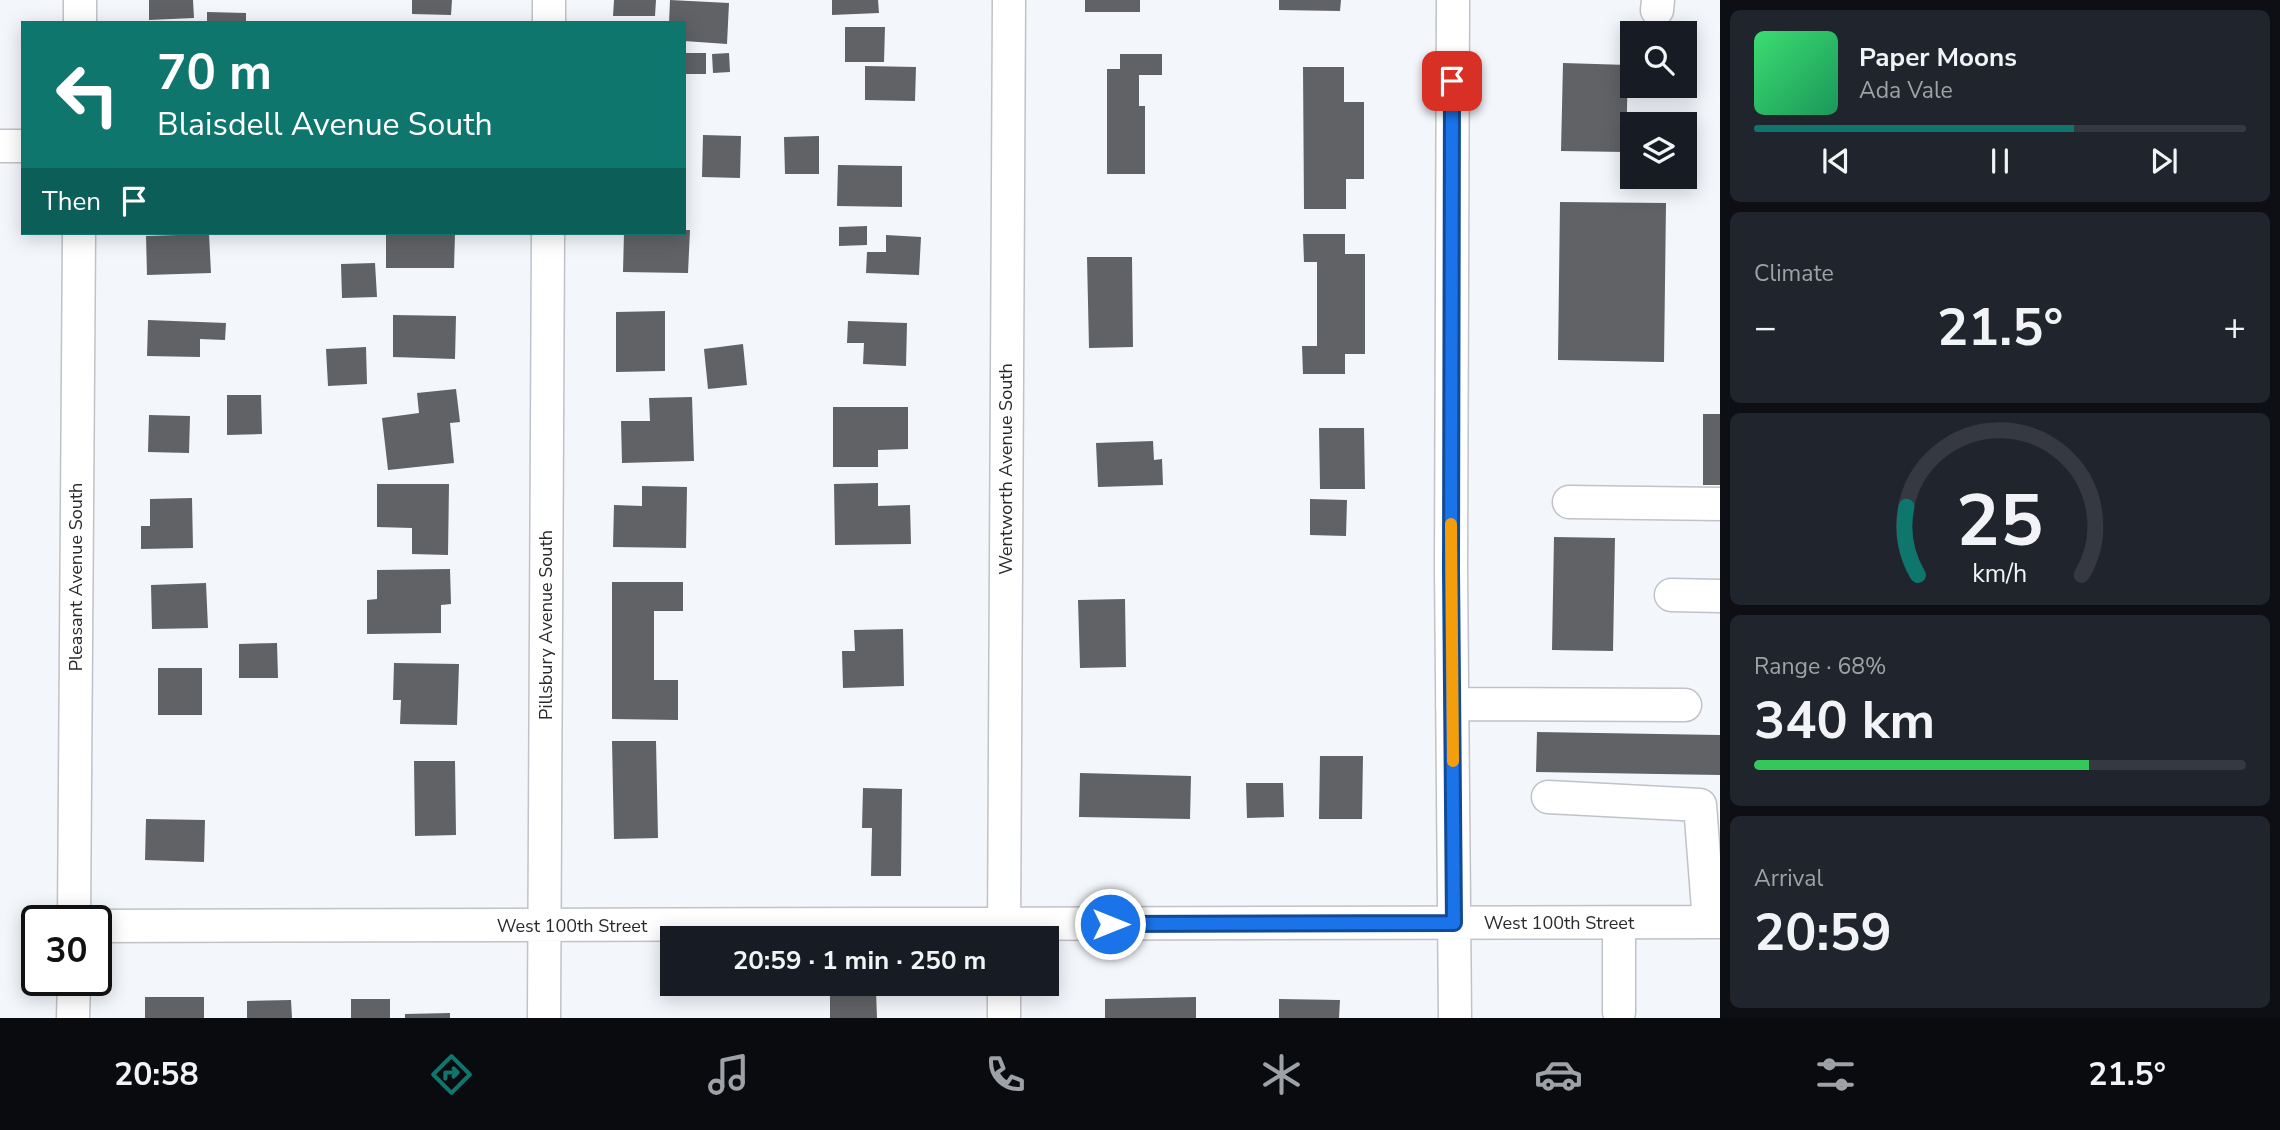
<!DOCTYPE html>
<meta charset="utf-8">
<style>
:root{--surface:#171b24;--page:#20242c;--text:#f1f3f6;--muted:#9ea1a6;--line:#363941;--accent:#0f766e}
body{margin:0;font-family:"Nunito Sans",sans-serif;background:var(--page);color:var(--text);height:100vh;display:flex;flex-direction:column;font-size:26px;white-space:nowrap}
*{box-sizing:border-box;margin:0}
p{font-size:23px;color:var(--muted)}
.icon{flex:none;width:38px;height:38px;fill:none;stroke:currentColor;stroke-width:2;stroke-linecap:round;stroke-linejoin:round}
.map{position:relative;flex:1;overflow:hidden}
.side{display:flex;flex-direction:column;gap:10px;padding:10px;background:#0d0f14;width:560px}
.side>*{flex:none}
.hud{position:absolute;left:21px;top:21px;width:665px;height:214px;border-radius:0px;box-shadow:0 4px 18px #0003;background:#0f766e;color:#fff;overflow:hidden}
.buttons{position:absolute;left:1620px;top:21px;display:grid;gap:14px}
.buttons a{display:grid;place-items:center;width:77px;height:77px;border-radius:0px;background:var(--surface);box-shadow:0 4px 18px #0003;font-size:35px}
.speed{position:absolute;left:21px;top:905px;display:flex;gap:14px;font-size:35px;font-weight:700;text-align:center}
.speed>*{display:grid;place-content:center;width:91px;height:91px;border-radius:50%;background:var(--surface);box-shadow:0 4px 18px #0003;line-height:1}
.speed .limit{border:4px solid #111;border-radius:10px;background:#fff;color:#111}
.pin{position:absolute;display:grid;place-items:center;width:60px;height:60px;color:#fff;margin:-30px;border-radius:14px;box-shadow:0 4px 10px #0006}
.me{position:absolute;width:77px;margin:-38px;rotate:90deg;stroke-linejoin:round;filter:drop-shadow(0 0 5px #0008)}
.turn{display:flex;align-items:center;gap:24px;height:147px;padding:0 21px;font-size:32px}
.turn .icon{width:91px;height:91px;stroke-width:2.5}
.turn b{display:block;font-size:49px;line-height:60px}
.then{display:flex;align-items:center;height:66px;padding:0 21px;background:#0003;gap:14px;font-size:26px}
.big{font-size:52px;font-weight:700;line-height:1.1}
.side .widget{flex:1;display:flex;flex-direction:column;justify-content:center;gap:10px;min-width:0;padding:0 24px;border-radius:10px;background:var(--page)}
.side .dial{align-items:center;gap:0}
.dial svg{height:182px;overflow:visible;fill:none;stroke:var(--line);stroke-width:7;stroke-linecap:round;text-anchor:middle}
.dial text{fill:var(--text);stroke:none}
.song{display:flex;align-items:center;gap:21px}
.cover{width:84px;height:84px;border-radius:10px;background:linear-gradient(135deg,hsl(140 70% 55%),hsl(150 70% 35%))}
.played{height:7px;border-radius:4px;background:linear-gradient(90deg,var(--accent) 65%,var(--line) 65%)}
.keys{display:flex;justify-content:space-around;direction:ltr}
.heat{display:flex;justify-content:space-between;align-items:center;font-size:38px;direction:ltr}
.charge{height:10px;border-radius:5px;background:linear-gradient(90deg,#34c759 68%,var(--line) 0)}
.trip{position:absolute;left:660px;top:926px;width:399px;height:70px;border-radius:0px;background:var(--surface);box-shadow:0 4px 18px #0003;font-weight:700;line-height:70px;text-align:center}
.menu{display:flex;height:112px;justify-content:space-around;align-items:center;background:#090b0e;color:var(--muted)}
.menu .icon{width:49px;height:49px}
.menu .current{color:var(--accent)}
.menu b{font-size:32px;color:var(--text)}
main{display:flex;flex:1;min-height:0}
.map>svg:first-child{display:block}
.building{fill:#606266}
.lines{fill:none;stroke-linecap:round;stroke-linejoin:round}
.minor-casing{stroke:#bfc2c6;stroke-width:35}
.minor{stroke:#fff;stroke-width:32}
.route-casing{stroke:#114b97;stroke-width:18}
.route{stroke:#1a73e8;stroke-width:12}
.slow{stroke:#f59e0b;stroke-width:12}
.labels{text-anchor:middle;stroke-width:7;stroke-linejoin:round;paint-order:stroke}
.street-label{font-size:18px;fill:#292a2c;stroke:#fff}
</style>
<main>
<div class="map">
<svg width="1720" height="1018" viewBox="0 0 1720 1018">
<rect width="100%" height="100%" fill="#f3f6fb"/>
<!-- building -->
<path class="building" d="M149,0h44l1,18 -45,2z
M412,0h40l-1,15 -39,-1z
M614,0h42l-1,16h-42z
M670,0l59,3 -2,41 -43,-3v-18h-15z
M832,0h46l1,13 -47,2z
M1085,0h55v12h-55z
M1279,0h62l-1,11 -61,-1z
M207,12l39,1v10h-39z
M845,27h40l-1,35h-39z
M684,53h22v21h-22z
M729,53l1,19 -17,1 -1,-19z
M1120,54h42v21h-23v31h6v68h-38v-105h13z
M1563,63l65,2 -2,87 -65,-1z
M865,66l51,1 -1,34 -50,-1z
M1303,67h41v35h20v77h-18v30h-42z
M703,135l38,1 -1,42 -38,-1z
M819,136v38h-34l-1,-37z
M838,165l64,1v41l-65,-1z
M1560,202l106,1 -2,159 -106,-2z
M867,226v19l-28,1v-19z
M684,230h6l-2,43 -65,-1 1,-39h60z
M386,233h69l-1,35h-68z
M209,234l2,39 -64,2 -1,-39z
M1303,234h42v20h20v100h-20v20h-42l-1,-28h15v-84h-13z
M886,235l35,2 -2,38 -53,-2 1,-21h19z
M1087,257h45l1,90 -44,1z
M375,263l2,34 -35,1 -1,-34z
M665,311v60l-49,1v-60z
M393,315l63,1 -1,43 -62,-2z
M148,320l78,3 -1,17 -25,-1v18l-53,-1z
M848,321l59,2 -1,43 -43,-2 1,-21h-17z
M743,344l4,41 -39,4 -4,-40z
M366,347l1,37 -39,2 -2,-37z
M456,389l4,33 -10,1 4,40 -66,7 -6,-52 37,-5 -2,-20z
M227,395h34l1,39 -35,1z
M692,397l2,64 -72,2 -1,-42h29l-1,-23z
M833,407h75v42l-30,1v17h-45z
M1703,414h17v71h-17z
M149,415l41,1 -1,37 -41,-1z
M1319,428h45l1,61h-45z
M1153,441l1,19 8,-1 1,26 -65,2 -2,-44z
M878,483v23l32,-1 1,39 -76,1 -1,-61z
M377,484h72l-1,71 -36,-1v-26l-35,-1z
M642,486l45,1 -1,61 -73,-1 1,-42 28,1z
M192,498l1,50 -52,1v-23h9v-27z
M1310,499l37,1 -1,36 -36,-1z
M1554,537l61,1 -2,113 -61,-1z
M450,569l1,35 -10,1v28l-74,1v-34l10,-1v-29z
M612,582h71v29h-29v69h24v40l-66,-1z
M206,583l2,45 -56,1 -1,-44z
M1125,599l1,68 -46,1 -2,-68z
M903,629l1,57 -61,2 -1,-37h13l-1,-21z
M277,643l1,35h-39v-34z
M394,663l65,1 -2,61 -57,-1 1,-24h-8z
M158,668h44v47h-44z
M1537,732l183,3v40l-184,-3z
M612,741h44l2,97 -44,1z
M1320,756h43l-1,63h-43z
M414,761h41l1,74 -41,1z
M1080,773l111,3 -1,43 -111,-2z
M1246,783h37l1,34 -37,1z
M863,788l39,1 -1,87h-30l1,-48h-10z
M146,819l59,1 -1,42 -59,-2z
M876,991l1,27h-47v-26z
M145,997h59v21h-59z
M1196,997v21h-91v-19z
M351,999h39v19h-39z
M1279,999l61,1 -1,18h-60z
M291,1000l1,18h-45v-17z
M450,1013v5h-45v-4z"/>
<g class="lines">
<!-- minor casing -->
<g class="minor-casing">
<path id="minor" d="M1453,0l-2,568 4,450
M1657,10l1,-10
M80,23v-23
M549,23v-23
M0,146h23
M1569,502l151,2
M1671,595l49,1
M1452,704l233,1
M1548,797l152,8 9,117
M74,920l5,-687
M1619,923v89
M96,926l1624,-4
M1004,938l5,-938
M73,1018l1,-38
M544,1018l4,-785
M1004,1018v-34"/>
</g>
<!-- minor -->
<use href="#minor" class="minor"/>
</g>
<g class="lines">
<!-- route casing -->
<g class="route-casing">
<path id="route" d="M1110,924l344,-1 -3,-354 1,-488"/>
</g>
<!-- route -->
<use href="#route" class="route"/>
<!-- slow -->
<path class="slow" d="M1451,524l2,237"/>
</g>
<g class="labels">
<!-- street labels -->
<g class="street-label">
<text transform="translate(1006 469) rotate(-90)" y="6">Wentworth Avenue South</text>
<text transform="translate(76 577) rotate(-90)" y="6">Pleasant Avenue South</text>
<text transform="translate(546 625) rotate(-90)" y="6">Pillsbury Avenue South</text>
<text x="1559" y="929">West 100th Street</text>
<text x="572" y="932">West 100th Street</text>
</g>
</g>
</svg>
<div class="buttons">
<a><svg class="icon" aria-label="search" viewBox="0 0 24 24"><circle cx="10" cy="10" r="6"/><path d="M15 15l6 6"/></svg></a>
<a><svg class="icon" aria-label="layers" viewBox="0 0 24 24"><path d="M12 4l9 5-9 5-9-5zM3 14l9 5 9-5"/></svg></a>
</div>
<div class="speed"><div class="limit">30</div></div>
<div class="pin" style="left:1452px;top:81px;background:#d93025"><svg class="icon" aria-label="arrive" viewBox="0 0 24 24"><path d="M6 21V4h12l-3 4 3 4H6"/></svg></div>
<svg class="me" style="left:1110px;top:924px" viewBox="-20 -20 40 40"><circle r="17" fill="#1a73e8" stroke="#fff" stroke-width="3"/><path d="M0-11L8 9 0 5-8 9z" fill="#fff"/></svg>
<div class="trip">20:59 · 1 min · 250 m</div>
<div class="hud">
<div class="turn"><svg class="icon" aria-label="left" viewBox="0 0 24 24"><path d="M17 20v-9H6M10 6l-5 5 5 5"/></svg><div><b>70 m</b>Blaisdell Avenue South</div></div>
<div class="then">Then<svg class="icon" aria-label="arrive" viewBox="0 0 24 24"><path d="M6 21V4h12l-3 4 3 4H6"/></svg></div>
</div>
</div>
<section class="side">
<div class="widget">
<div class="song"><i class="cover"></i><div><b>Paper Moons</b><p>Ada Vale</p></div></div>
<div class="played"></div>
<div class="keys"><svg class="icon" aria-label="previous" viewBox="0 0 24 24"><path d="M18 5L8 12l10 7zM5 5v14"/></svg><svg class="icon" aria-label="pause" viewBox="0 0 24 24"><path d="M8 5v14M16 5v14"/></svg><svg class="icon" aria-label="next" viewBox="0 0 24 24"><path d="M6 5l10 7-10 7zM19 5v14"/></svg></div>
</div>
<div class="widget"><p>Climate</p>
<div class="heat"><a>−</a><b class="big">21.5°</b><a>+</a></div>
</div>
<div class="widget dial"><svg viewBox="0 0 100 80">
<path d="M14 69A42 42 0 1 1 86 69"/>
<path d="M14 69A42 42 0 0 1 9 39" stroke="#0f766e"/>
<text x="50" y="56" font-size="32" font-weight="700">25</text>
<text x="50" y="72" font-size="11">km/h</text>
</svg></div>
<div class="widget"><p>Range · 68%</p><b class="big">340 km</b><div class="charge"></div></div>
<div class="widget"><p>Arrival</p><b class="big">20:59</b></div>
</section>
</main>
<nav class="menu">
<b>20:58</b>
<svg class="icon current" aria-label="directions" viewBox="0 0 24 24"><path d="M12 3l9 9-9 9-9-9zM9 14v-3h6M13 9l2 2-2 2"/></svg>
<svg class="icon" aria-label="music" viewBox="0 0 24 24"><path d="M9 18V5l10-2v13"/><circle cx="6" cy="18" r="3"/><circle cx="16" cy="16" r="3"/></svg>
<svg class="icon" aria-label="phone" viewBox="0 0 24 24"><path d="M5 4h4l2 5-3 2q2 4 5 5l2-3 5 2v4C11 20 4 13 5 4z"/></svg>
<svg class="icon" aria-label="climate" viewBox="0 0 24 24"><path d="M12 3v18M4 7l16 10M4 17L20 7"/></svg>
<svg class="icon" aria-label="car" viewBox="0 0 24 24"><path d="M5 17H2v-5l4-1 3-4h7l3 4 3 1v5h-3M9 17h6M6 11h13"/><circle cx="7" cy="17" r="2"/><circle cx="17" cy="17" r="2"/></svg>
<svg class="icon" aria-label="filters" viewBox="0 0 24 24"><path d="M4 7h16M4 17h16"/><circle cx="9" cy="7" r="2"/><circle cx="15" cy="17" r="2"/></svg>
<b>21.5°</b>
</nav>
